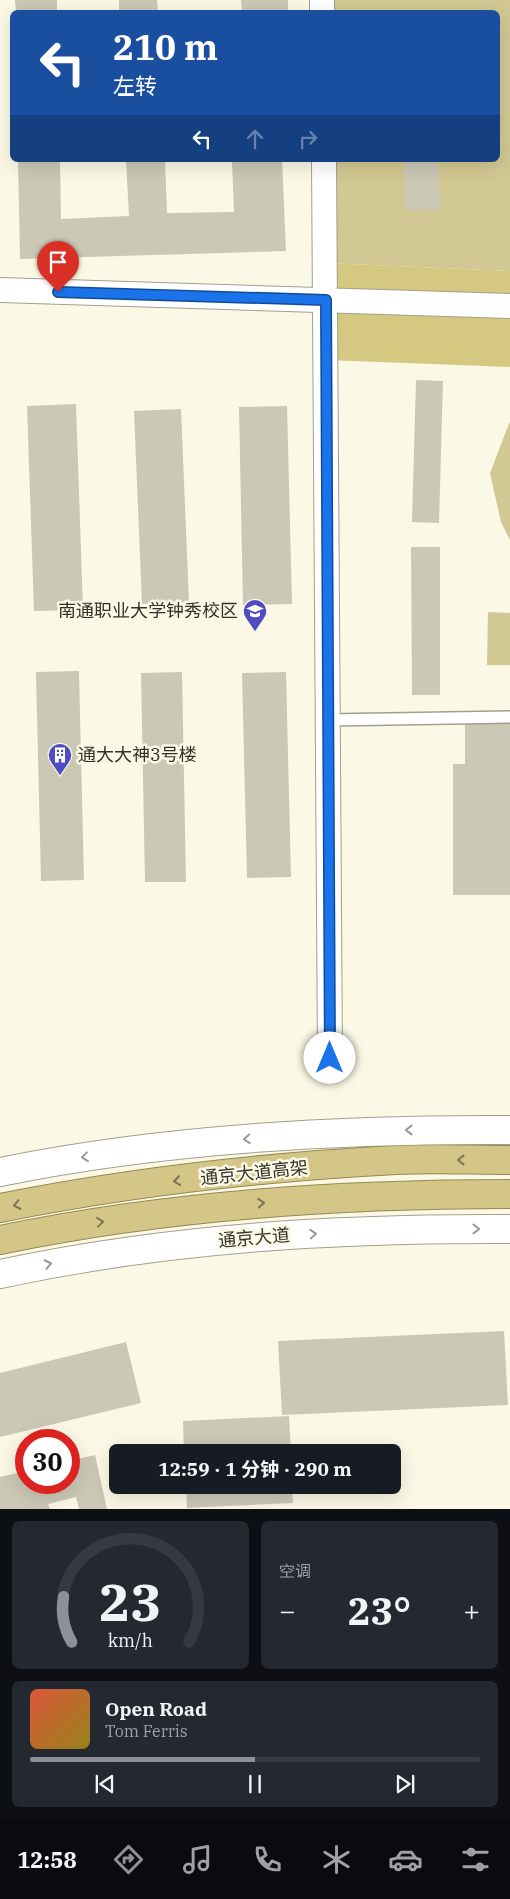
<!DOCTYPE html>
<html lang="zh">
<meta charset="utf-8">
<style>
:root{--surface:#171b24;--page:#242831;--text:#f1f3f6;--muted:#9ea1a6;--line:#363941;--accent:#8c9099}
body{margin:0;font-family:"IBM Plex Serif","Noto Sans SC",serif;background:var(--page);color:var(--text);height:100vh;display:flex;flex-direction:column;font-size:19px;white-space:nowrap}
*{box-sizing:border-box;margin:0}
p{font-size:16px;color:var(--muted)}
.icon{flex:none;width:28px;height:28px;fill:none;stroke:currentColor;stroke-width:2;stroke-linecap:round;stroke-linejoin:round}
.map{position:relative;height:1509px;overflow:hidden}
.panel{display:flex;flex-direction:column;gap:12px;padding:12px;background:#0d0f14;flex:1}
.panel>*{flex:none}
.guide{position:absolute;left:10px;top:10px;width:490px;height:152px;border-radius:8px;box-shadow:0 5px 20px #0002;background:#1a4fa0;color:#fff;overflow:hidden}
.speed{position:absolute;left:15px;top:1429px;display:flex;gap:10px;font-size:25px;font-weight:700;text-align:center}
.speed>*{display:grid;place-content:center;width:65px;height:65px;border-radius:50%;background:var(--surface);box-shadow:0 5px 20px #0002;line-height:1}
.speed .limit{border:8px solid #d22;background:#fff;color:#111}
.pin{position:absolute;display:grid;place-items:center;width:42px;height:42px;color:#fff;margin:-51px -21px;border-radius:50% 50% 50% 0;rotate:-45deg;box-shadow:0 0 5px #0007}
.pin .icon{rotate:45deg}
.me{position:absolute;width:55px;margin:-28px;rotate:0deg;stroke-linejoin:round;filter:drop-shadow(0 0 4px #0008)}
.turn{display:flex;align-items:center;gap:18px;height:105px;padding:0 20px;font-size:22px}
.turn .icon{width:65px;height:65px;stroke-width:2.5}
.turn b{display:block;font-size:35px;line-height:42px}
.lanes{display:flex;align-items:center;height:48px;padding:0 20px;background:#0003;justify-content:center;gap:25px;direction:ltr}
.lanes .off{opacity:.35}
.big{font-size:38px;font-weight:700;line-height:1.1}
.panel .tile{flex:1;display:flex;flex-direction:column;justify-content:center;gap:8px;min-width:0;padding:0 18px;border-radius:8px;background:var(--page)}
.panel .dial{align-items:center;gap:0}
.dial svg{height:130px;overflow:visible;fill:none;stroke:var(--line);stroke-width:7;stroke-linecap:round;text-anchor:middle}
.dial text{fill:var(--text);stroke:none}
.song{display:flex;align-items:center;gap:15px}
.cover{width:60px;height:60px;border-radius:8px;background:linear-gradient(135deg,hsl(10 70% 55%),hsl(50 70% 35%))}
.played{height:5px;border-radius:2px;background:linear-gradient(90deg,var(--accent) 50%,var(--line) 50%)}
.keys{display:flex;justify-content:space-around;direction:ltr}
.heat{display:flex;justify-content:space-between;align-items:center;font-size:28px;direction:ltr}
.panel .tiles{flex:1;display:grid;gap:12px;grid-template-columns:1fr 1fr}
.tile:last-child{grid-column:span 2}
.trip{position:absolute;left:109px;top:1444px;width:292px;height:50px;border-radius:8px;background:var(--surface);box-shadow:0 5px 20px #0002;font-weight:700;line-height:50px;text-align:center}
.tab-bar{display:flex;height:80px;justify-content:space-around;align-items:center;background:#090b0e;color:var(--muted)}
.tab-bar .icon{width:35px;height:35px}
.tab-bar .on{color:var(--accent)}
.tab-bar b{font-size:22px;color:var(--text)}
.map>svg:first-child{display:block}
.green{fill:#d2c893}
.forest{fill:#d5c881}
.building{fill:#cbc8b6}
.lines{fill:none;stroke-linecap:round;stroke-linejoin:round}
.service-casing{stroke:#a29f8d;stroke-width:14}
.minor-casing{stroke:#a29f8d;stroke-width:26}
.secondary-casing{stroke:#a29f8d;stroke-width:30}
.trunk-casing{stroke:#948952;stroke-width:30}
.service{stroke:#fff;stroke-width:11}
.minor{stroke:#fff;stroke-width:24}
.secondary{stroke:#fff;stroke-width:28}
.trunk{stroke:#d3c686;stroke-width:28}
.oneway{stroke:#999894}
.oneway2{stroke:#7b7553}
.route-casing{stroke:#114b97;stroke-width:12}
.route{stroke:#1a73e8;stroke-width:9}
.labels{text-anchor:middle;stroke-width:5;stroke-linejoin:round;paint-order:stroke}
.poi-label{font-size:18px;fill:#33322a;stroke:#fbf8e5;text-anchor:end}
.street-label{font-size:18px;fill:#33322a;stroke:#fbf8e5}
</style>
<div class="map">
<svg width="510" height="1509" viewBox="0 0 510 1509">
<rect width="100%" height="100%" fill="#fbf8e5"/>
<!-- green -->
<path class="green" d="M322,0h188v271l-184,-8 -2,-103h174v-148h-176z
M510,421v119l-9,-18 -11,-49z
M488,612l22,1v52h-23z"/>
<!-- forest -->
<path class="forest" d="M326,263l184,8v96l-183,-7z"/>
<!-- building -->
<path class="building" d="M15,0h42v12h-41z
M119,0h38l1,12h-39z
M241,0h47v12h-46z
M18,160h42l1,59 68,-3 -3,-56h39l2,53 67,-1 -2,-50 50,-2 4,91 -266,8z
M404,160h34l2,49 -35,1z
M416,380l27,1 -4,142 -27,-1z
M76,404l7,206 -49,1 -7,-205z
M287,406l5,198 -49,1 -4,-198z
M181,409l8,193 -47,2 -8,-193z
M411,547h29v148h-28z
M79,671l5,209 -43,1 -5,-209z
M182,672l4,210h-41l-4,-209z
M286,672l5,205 -44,1 -5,-205z
M465,722h45v173h-57v-131h12z
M504,1331l4,74 -226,10 -4,-74z
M126,1342l15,61 -141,34v-64z
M289,1416l2,36h-107l-1,-31z
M95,1455l12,54h-28l-3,-12 -28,7 2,5h-50v-32l26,-6v11h43v-21z
M186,1485h106l1,18 -106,5z"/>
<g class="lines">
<!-- service casing -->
<g class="service-casing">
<path id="service" d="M328,720l182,-3"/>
</g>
<!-- minor casing -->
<g class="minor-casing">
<path id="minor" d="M322,0v12
M324,160l6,898
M0,290l510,16"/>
</g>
<!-- secondary casing -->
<g class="secondary-casing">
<path id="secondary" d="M0,1172c166,-34 341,-43 510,-42
M0,1274c168,-36 339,-46 510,-45"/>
</g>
<!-- trunk casing -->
<g class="trunk-casing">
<path id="trunk" d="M0,1208c130,-26 264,-41 396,-48 38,-2 76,0 114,0
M0,1240c168,-35 339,-46 510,-46"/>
</g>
<!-- service -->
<use href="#service" class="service"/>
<!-- minor -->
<use href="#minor" class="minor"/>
<!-- secondary -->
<use href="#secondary" class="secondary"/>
<!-- trunk -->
<use href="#trunk" class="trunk"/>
</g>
<!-- one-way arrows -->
<defs><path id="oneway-chevron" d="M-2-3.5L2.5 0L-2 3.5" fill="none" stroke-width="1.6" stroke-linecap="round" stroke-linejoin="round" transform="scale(1.25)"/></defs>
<g class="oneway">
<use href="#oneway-chevron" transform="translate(409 1130) rotate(-180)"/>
<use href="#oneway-chevron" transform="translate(247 1139) rotate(176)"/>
<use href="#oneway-chevron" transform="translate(85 1157) rotate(173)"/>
<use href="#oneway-chevron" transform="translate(476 1229)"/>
<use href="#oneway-chevron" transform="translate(313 1234) rotate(-3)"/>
<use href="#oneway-chevron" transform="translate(48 1264) rotate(-12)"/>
</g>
<g class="oneway2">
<use href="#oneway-chevron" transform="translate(461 1160) rotate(-180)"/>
<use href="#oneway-chevron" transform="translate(177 1181) rotate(172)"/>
<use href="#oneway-chevron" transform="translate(261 1203) rotate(-4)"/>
<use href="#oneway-chevron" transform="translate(17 1205) rotate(168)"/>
<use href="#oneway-chevron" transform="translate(100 1222) rotate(-7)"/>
</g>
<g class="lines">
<!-- route casing -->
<g class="route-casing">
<path id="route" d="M58,292l268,8 4,758"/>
</g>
<!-- route -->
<use href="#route" class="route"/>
</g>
<!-- icons -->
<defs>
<g id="university-pin" transform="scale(1.25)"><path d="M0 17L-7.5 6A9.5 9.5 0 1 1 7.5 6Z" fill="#4f4cc2" stroke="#fbf8e5"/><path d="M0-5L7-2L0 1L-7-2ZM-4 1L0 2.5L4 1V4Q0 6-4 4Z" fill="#fff"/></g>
<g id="building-pin" transform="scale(1.25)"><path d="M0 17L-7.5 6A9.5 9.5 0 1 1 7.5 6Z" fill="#4f4cc2" stroke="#fbf8e5"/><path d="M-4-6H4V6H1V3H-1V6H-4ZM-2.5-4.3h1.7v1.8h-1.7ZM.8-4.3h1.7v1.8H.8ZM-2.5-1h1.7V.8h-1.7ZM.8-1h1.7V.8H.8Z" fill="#fff"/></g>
</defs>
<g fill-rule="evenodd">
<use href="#university-pin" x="255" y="611"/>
<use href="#building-pin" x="60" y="755"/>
</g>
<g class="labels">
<!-- poi labels -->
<g class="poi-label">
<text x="238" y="617">南通职业大学钟秀校区</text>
<text x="78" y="761" text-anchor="start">通大大神3号楼</text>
</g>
<!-- street labels -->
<g class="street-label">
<text transform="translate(254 1173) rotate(-6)" y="6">通京大道高架</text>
<text transform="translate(254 1238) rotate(-5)" y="6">通京大道</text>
</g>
</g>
</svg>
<div class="speed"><div class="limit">30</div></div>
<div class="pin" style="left:58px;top:292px;background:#d93025"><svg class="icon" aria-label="arrive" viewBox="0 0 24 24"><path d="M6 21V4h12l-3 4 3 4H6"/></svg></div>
<svg class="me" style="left:330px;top:1058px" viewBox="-20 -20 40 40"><circle r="19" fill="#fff"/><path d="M0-13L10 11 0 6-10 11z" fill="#1a73e8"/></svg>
<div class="trip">12:59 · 1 分钟 · 290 m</div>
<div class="guide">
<div class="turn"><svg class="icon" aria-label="left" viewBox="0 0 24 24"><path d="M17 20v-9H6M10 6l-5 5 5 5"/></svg><div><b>210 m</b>左转</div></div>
<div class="lanes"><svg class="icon" aria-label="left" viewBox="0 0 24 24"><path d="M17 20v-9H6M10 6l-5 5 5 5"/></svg><svg class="icon off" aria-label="ahead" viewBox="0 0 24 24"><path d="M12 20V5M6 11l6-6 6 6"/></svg><svg class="icon off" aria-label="right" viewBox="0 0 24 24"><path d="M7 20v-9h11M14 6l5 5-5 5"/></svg></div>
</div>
</div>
<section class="panel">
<div class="tiles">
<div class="tile dial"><svg viewBox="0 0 100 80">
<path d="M14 69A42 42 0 1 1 86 69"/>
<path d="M14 69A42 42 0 0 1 9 41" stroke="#8c9099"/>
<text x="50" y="56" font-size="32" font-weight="700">23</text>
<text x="50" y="72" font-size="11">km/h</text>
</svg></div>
<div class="tile"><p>空调</p>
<div class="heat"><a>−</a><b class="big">23°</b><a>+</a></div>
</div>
<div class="tile">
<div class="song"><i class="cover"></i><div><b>Open Road</b><p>Tom Ferris</p></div></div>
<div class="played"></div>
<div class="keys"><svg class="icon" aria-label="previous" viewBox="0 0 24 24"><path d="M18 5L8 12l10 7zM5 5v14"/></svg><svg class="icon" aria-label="pause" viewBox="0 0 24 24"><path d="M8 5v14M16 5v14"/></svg><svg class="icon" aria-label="next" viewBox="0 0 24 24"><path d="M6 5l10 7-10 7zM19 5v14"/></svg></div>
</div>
</div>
</section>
<nav class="tab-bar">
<b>12:58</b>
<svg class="icon on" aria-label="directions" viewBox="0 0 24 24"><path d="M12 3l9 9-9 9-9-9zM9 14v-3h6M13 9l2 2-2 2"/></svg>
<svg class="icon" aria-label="music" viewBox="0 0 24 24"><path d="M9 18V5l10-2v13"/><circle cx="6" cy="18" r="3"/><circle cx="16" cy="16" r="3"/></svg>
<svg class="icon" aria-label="phone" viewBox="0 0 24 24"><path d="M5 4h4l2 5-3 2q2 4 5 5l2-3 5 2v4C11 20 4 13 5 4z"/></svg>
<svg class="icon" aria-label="climate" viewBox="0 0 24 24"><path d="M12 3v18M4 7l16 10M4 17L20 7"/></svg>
<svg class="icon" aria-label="car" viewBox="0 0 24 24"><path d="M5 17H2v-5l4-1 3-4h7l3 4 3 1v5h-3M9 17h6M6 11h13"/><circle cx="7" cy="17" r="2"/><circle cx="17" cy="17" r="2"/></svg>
<svg class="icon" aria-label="filters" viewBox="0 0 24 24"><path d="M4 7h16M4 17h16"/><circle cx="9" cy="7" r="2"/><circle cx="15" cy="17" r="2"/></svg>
</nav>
